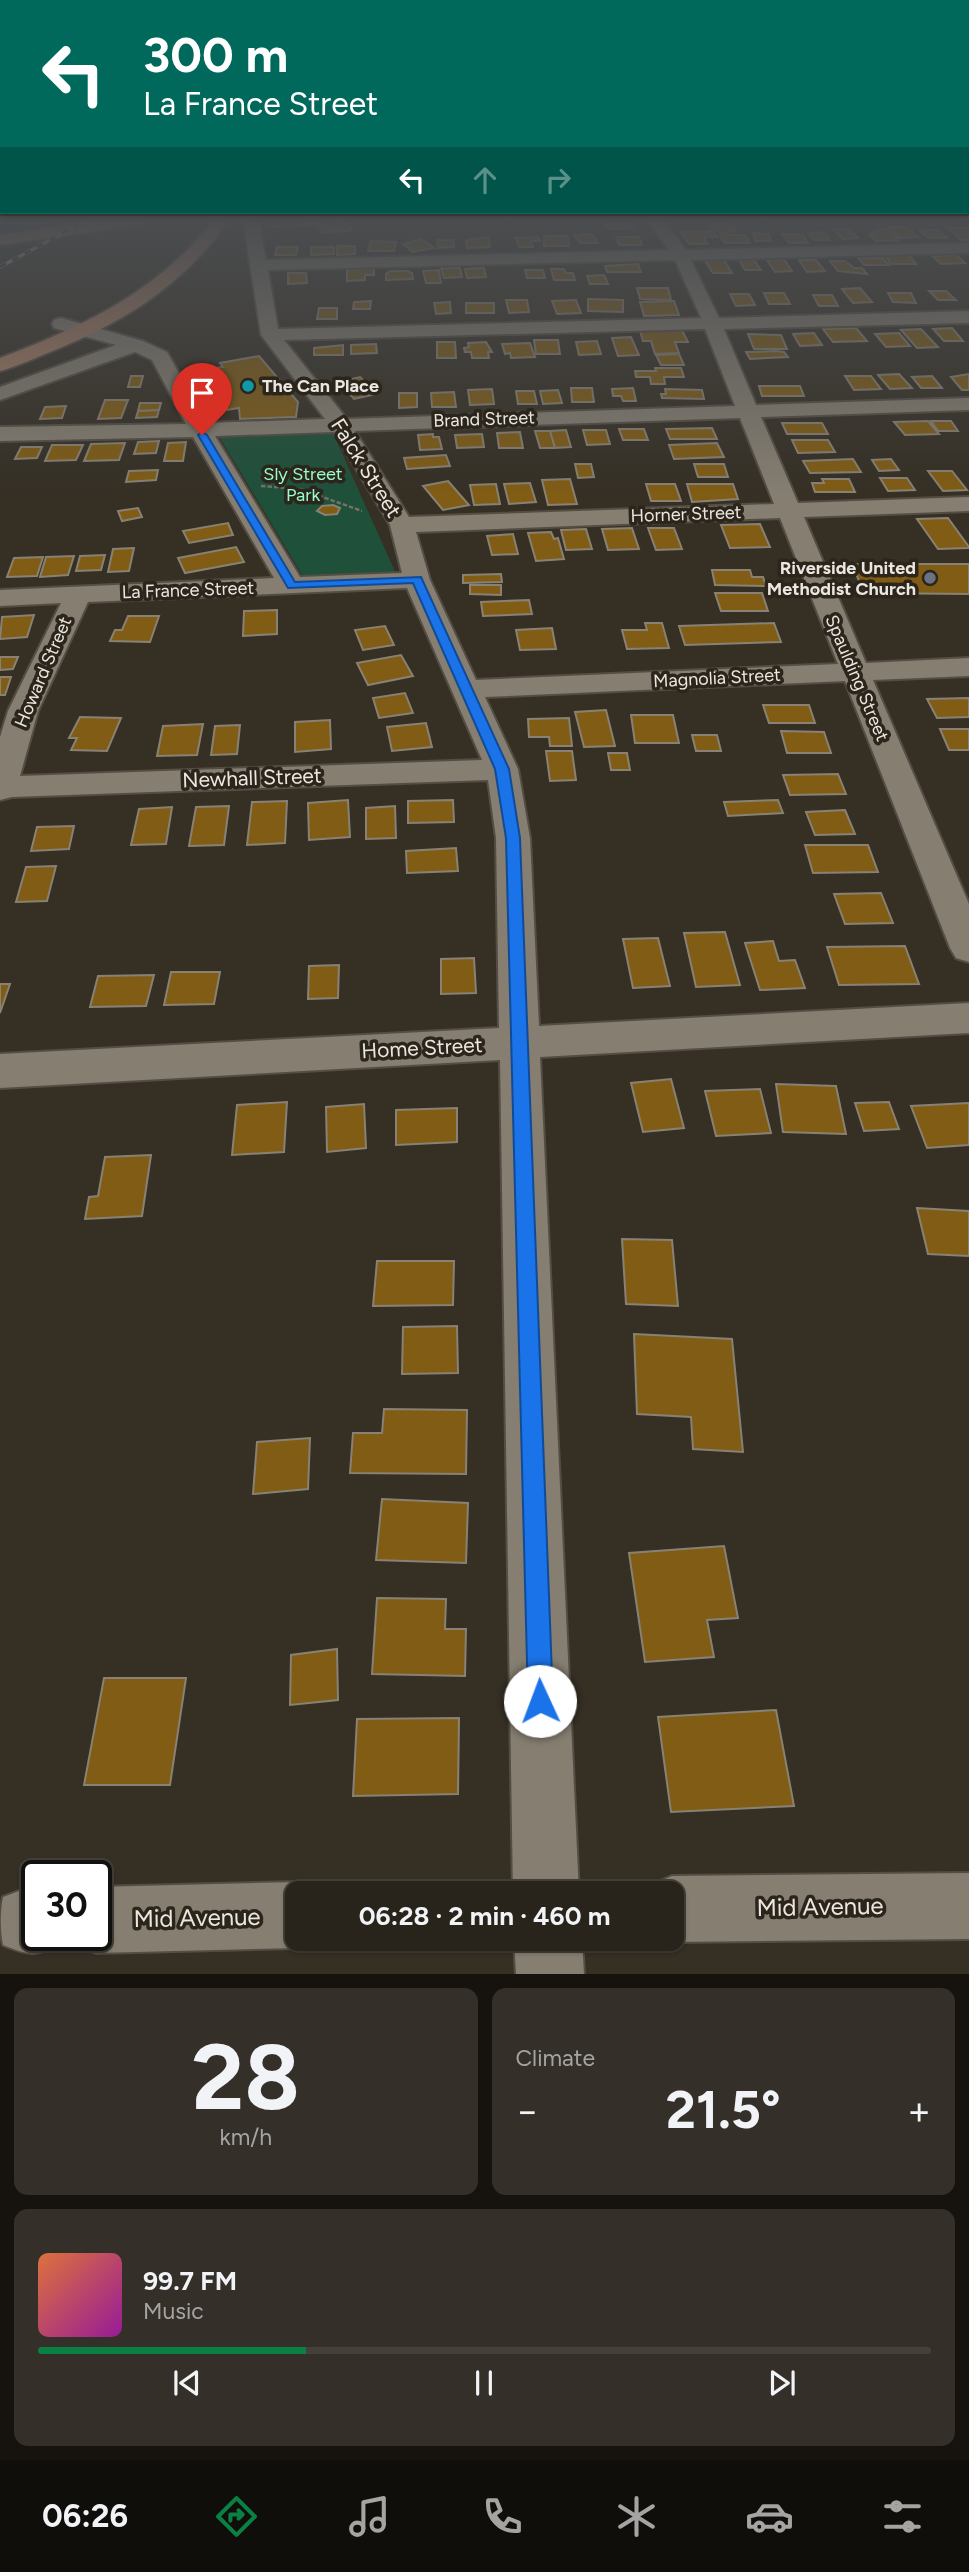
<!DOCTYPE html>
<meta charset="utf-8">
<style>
:root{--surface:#28231b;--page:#342f28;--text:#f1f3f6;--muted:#a5a4a3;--line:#44403a;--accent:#0b8043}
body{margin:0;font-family:Figtree,sans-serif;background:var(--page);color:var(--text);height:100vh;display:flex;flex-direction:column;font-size:26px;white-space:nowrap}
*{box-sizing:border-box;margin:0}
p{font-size:23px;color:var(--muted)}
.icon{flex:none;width:38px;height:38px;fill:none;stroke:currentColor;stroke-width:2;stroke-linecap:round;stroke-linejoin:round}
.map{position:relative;height:1974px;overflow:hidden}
.sheet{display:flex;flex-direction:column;gap:14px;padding:14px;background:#16130f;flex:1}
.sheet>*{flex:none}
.banner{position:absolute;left:0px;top:0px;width:970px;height:214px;box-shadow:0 2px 5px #0004,0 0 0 2px var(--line);background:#00695c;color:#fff;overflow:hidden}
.speed{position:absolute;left:21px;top:1860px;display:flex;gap:14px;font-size:35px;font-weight:700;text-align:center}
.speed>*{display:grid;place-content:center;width:91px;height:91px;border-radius:50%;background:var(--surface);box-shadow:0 2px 5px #0004,0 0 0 2px var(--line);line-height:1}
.speed .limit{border:4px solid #111;border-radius:10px;background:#fff;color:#111}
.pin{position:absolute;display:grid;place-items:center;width:60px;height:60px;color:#fff;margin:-72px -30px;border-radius:50% 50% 50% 0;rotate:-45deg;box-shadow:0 0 7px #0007}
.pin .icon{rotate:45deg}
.me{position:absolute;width:77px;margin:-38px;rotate:358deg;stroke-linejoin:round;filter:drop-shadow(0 0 5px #0008)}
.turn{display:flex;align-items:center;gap:24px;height:147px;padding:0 28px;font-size:32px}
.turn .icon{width:91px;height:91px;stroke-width:2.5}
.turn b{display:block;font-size:49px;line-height:60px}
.lanes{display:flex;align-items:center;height:66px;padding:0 28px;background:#0003;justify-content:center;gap:35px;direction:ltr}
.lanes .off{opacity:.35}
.big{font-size:52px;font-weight:700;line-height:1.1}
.sheet .widget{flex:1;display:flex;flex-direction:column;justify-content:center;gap:10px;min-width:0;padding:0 24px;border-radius:14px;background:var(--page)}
.sheet .dial{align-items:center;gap:0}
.dial b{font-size:91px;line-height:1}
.song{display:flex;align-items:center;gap:21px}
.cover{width:84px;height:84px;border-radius:10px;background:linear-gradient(135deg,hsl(20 70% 55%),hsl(300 70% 35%))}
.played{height:7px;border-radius:4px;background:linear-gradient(90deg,var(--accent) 30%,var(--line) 30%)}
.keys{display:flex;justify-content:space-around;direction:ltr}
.heat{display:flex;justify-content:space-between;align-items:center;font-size:38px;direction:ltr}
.sheet .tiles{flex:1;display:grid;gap:14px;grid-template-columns:1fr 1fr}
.widget:last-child{grid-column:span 2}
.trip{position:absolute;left:285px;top:1881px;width:399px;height:70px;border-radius:14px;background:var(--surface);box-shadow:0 2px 5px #0004,0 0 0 2px var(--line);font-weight:700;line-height:70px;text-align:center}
.tabs{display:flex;height:112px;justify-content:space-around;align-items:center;background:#100e0b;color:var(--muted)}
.tabs .icon{width:49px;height:49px}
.tabs .on{color:var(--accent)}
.tabs b{font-size:32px;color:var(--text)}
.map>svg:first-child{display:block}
.green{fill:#1e503a}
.water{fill:#1d5886}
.building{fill:#805c14;stroke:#888174;stroke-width:2}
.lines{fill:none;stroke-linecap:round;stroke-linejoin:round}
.minor-casing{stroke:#534d44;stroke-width:4}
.major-casing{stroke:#534d44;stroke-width:4}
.path{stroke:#767168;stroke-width:2.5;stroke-dasharray:4.5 2;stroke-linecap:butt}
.minor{fill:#857e71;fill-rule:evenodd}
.major{fill:#a77c63;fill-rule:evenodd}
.rail-casing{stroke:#a6a199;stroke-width:3.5}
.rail{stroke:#2b251b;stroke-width:2.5;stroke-dasharray:7;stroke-linecap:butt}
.route{fill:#1a73e8;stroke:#114b97;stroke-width:2}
.culture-dot{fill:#0f9aa8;stroke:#2b251b;stroke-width:2.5}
.worship-dot{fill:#6b7280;stroke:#2b251b;stroke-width:2.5}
.labels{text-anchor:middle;stroke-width:7;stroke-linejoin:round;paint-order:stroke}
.far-poi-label{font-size:18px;font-weight:bold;fill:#ebe7e0;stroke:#2b251b;text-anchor:start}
.far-street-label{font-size:18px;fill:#ebe7e0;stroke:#2b251b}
.far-park-label{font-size:18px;fill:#96fdcb;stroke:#2b251b}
.street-label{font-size:21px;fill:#ebe7e0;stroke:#2b251b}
.near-street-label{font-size:24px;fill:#ebe7e0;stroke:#2b251b}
</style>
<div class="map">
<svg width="969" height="1974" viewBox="0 0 969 1974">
<rect width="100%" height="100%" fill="#352f24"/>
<!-- green -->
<path class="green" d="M332,431l65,145 -93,2 -87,-145z"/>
<!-- water -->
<path class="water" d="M0,219h58l2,3 -60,10z"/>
<!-- building -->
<path class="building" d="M268,219h73l11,11 -29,3 -6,-9 -42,3 -6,-3z
M725,223l11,8 -15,2 -12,-8z
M631,224l2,4 -24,1 -3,-4z
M888,227h19l11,10 -19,1z
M948,228h21v12h-8z
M833,229h16l9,9 -15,1z
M886,229l12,11 -22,1 -6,-6h4l-3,-3h9l-3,-2z
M919,230h19l9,8h-19z
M713,231l4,6h-14l5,7h-19l-9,-12z
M824,232l6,8h-16l-6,-7z
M753,233l16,1 2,7h-16z
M592,234l6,9h-18l-6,-8z
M782,234h20l6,9h-19z
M720,235h25l5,8h-25z
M544,236h24l1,10h-25z
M488,237l2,10 -23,1 -1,-8z
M538,237l2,4h-9l2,6h-14l-3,-9z
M616,237h23l3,8h-23z
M421,239l13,9 -21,4 -10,-8z
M437,240h16l1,7 -16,1z
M371,241l25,1 -2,9h-26z
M337,246h18v8l-18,1z
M277,247h21l-2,8h-21z
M311,247h23v7l-23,1z
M885,254l25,2 6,8h-25z
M956,255l9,8 -24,1 -9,-8z
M858,258h25l6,7h-25z
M784,259l8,12 -17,1 -8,-12z
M724,260l8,13h-19l-8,-12z
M739,260h15l7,10h-16z
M799,260h17l9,11 -18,1z
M830,261h15l9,7h8l5,6 -29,-3z
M638,264l3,8h-34l-2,-6z
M374,268v7h-9v5l-18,1v-11z
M441,268h19l2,9 -18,1z
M484,268l2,9 -19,1 -2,-9z
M551,269h13l2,4h7l2,7h-21z
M439,270l2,13h-15l-3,-12z
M525,270h18l2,8h-18z
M390,271h18l4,2 1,6 -27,1v-6z
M288,273h18l1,10 -19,1z
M604,275l4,9h-18l-3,-8z
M637,288h31l3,12 -31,-1z
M860,288l12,14 -19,1 -11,-14z
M929,291h17l10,9h-18z
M764,293h20l6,11h-21z
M888,293h23l5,10 -23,-1z
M730,294h19l6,11 -19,1z
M813,295h19l6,11h-19z
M588,299l35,1v12l-35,-1z
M506,300h21l2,12 -20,1z
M576,300l5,13 -24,1 -5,-13z
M371,301l-1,8h-17l1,-7z
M674,301l5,14 -35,1 -4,-14z
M450,302l1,11 -15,1 -2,-11z
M466,303h28v10h-28z
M319,308h18v11h-20z
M856,328l11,13 -34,1 -10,-13z
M952,328l11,13h-19l-11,-12z
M921,329l17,18 -21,1 -16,-18z
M682,330l6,12h-13l4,11 -24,1 -4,-13h-8l-3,-10z
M814,333l8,12 -22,1 -7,-12z
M899,333l11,13 -24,1 -11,-13z
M748,334l33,1 6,14h-33z
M631,337l8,18 -21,1 -6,-18z
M534,340h24l2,14h-24z
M597,341l4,13 -22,1 -3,-13z
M437,342h18l1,16h-19z
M486,342l6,10h-4l1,6h-17l-1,-6h-6l-1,-4 5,-1 -1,-4z
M530,343l5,14 -24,1 -1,-5 -5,1 -3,-10z
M376,344l1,9 -26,1v-9z
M343,345v10h-29v-7z
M776,351l8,1 4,5 -38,2 -4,-7z
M679,354l5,11h-23l-5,-10z
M259,356l39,46 -2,15 -56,2 -1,-11 -12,2 -28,-40 24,-3 -3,-4z
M655,368h26l3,9h-20l1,7h-14l-1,-7h-14l-1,-6h21z
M899,374l13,14 -22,1 -12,-14z
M969,374v16h-7l-11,-13z
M131,376h12l-3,11h-12z
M845,376h26l10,13 -27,1z
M932,376l10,12h-21l-9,-11z
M360,377l11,11 -23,4 -10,-10z
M759,386h41l4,10h-42z
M371,388l6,6 -23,5 -6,-7z
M571,388h21l2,14h-22z
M633,388l3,13h-13l-2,-5h-8l-1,-7z
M492,389l2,15 -24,1 -2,-15z
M665,389l37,1 2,9 -42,-1 -1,-4h5z
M558,390l4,13 -19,1 -3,-13z
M516,391h18l3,13h-19z
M454,392l2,15h-24l-1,-14z
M399,393h18v14l-18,1z
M105,400h23l-7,18 -23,1z
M140,403h21l-2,7 -21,1z
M66,406l-4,12 -22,1 5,-12z
M159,410l-2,7 -21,1 2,-7z
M928,421l11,13 -34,1 -11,-13z
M931,421h20l7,10h-20z
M782,423h40l6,11h-41z
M712,428l5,11h-47l-4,-10z
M619,429h25l4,11h-25z
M566,430l5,17 -16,1 -5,-17z
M583,430h23l4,14 -23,1z
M535,431h15l5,17h-15z
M520,432l3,16h-24l-2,-15z
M433,434v3h6l3,12 -22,1 -2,-15z
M482,434l2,13 -27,1 -2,-13z
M792,440h36l7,12 -37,1z
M159,441l-3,12 -22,1 4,-12z
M186,442l-3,19h-19l4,-18z
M125,443l-6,17 -35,1 7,-17z
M717,443l7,14 -50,2 -5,-14z
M52,445h31l-7,15 -31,1z
M21,447h21l-5,11 -22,1z
M446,455l4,11 -43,3 -3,-11z
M853,459l8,13 -51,1 -7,-12z
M891,459l8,11 -20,1 -7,-11z
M575,464h16l3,13 -16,1z
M694,464h30l4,13h-30z
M158,470l-2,10 -30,2 3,-11z
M928,471h24l15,19 -24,1z
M880,478h27l8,12 -27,1z
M570,479l7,25 -29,1 -6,-25z
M822,479h27l6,13h-40l-3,-9h12z
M448,481l21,24 -26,5 -20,-24z
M530,483l6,19 -27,2 -5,-20z
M496,484l4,20 -26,1 -4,-20z
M646,484h29l6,17h-30z
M687,484h46l5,15 -46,3z
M333,505l7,3 -3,6 -12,1 -8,-4 5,-5z
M138,508l4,9 -20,4 -4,-10z
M948,518l21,29v1l-31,1 -21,-30z
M228,523l5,12 -44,8 -6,-12z
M760,524l10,23 -40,1 -9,-23z
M632,528l7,21 -31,1 -6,-21z
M648,528h26l8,21 -26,1z
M586,529l6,20 -26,1 -5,-20z
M551,532l3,7 4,-1 6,21 -28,2 -8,-28z
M513,534l5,20 -26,1 -5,-19z
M236,547l8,15 -59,11 -7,-15z
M134,548l-5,23 -21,1 5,-23z
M105,555l-4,15 -25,1 4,-15z
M74,556l-6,19 -28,2 6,-20z
M43,557l-6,19 -30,1 7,-19z
M852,564h117v30l-105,-1z
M712,570h38l2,7h11l3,9 -51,-1z
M501,574l1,8 -39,1v-8z
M470,585h31v10l-31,-1z
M715,593h47l6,18h-47z
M529,600l3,14 -49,2 -2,-14z
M277,610v24l-34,2 1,-25z
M34,615l-7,22 -27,2 2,-22z
M128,616h31l-9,26 -40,-1 5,-11h7z
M645,623h17l7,25 -42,1 -5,-19h25z
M774,623l7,19 -96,3 -6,-19z
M385,626l9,19 -31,5 -8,-20z
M552,628l4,21 -36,1 -4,-20z
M401,655l12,21 -45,9 -11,-22z
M0,657h18l-5,12 -13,1z
M0,677h11l-6,18h-5z
M405,693l8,20 -34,5 -6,-20z
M969,698v19l-32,1 -10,-19z
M763,705h46l6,18h-46z
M606,710l9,36 -31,1 -9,-35z
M631,715h42l6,28h-44z
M80,717l41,1 -14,33 -36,-1 6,-12h-8z
M569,718l3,28h-22l-1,-9h-20l-1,-18z
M330,720l1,29 -36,3v-30z
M426,723l6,24 -40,4 -5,-24z
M203,724l-6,31 -40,1 6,-30z
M240,725l-3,29 -26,1 4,-29z
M940,729h29v21h-20z
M781,731l43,1 7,21h-44z
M692,735h25l4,16h-25z
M546,751h26l4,29 -26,1z
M608,753h19l3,17h-19z
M838,774l8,20 -56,1 -7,-20z
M348,800l2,37 -41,3 -1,-37z
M453,800l1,22 -46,1v-22z
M778,800l5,13 -55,3 -4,-14z
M287,801l-2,42 -38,2 5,-43z
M229,806l-5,39 -35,1 7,-39z
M395,806l1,32 -30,1v-31z
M172,807l-6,37 -35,1 8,-36z
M845,810l10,24 -40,1 -9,-23z
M74,826l-5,23 -38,2 6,-24z
M805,845h63l10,27 -65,1z
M456,848l2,23 -51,2 -1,-22z
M56,866l-9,35 -31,1 10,-35z
M881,893l12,30 -48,1 -11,-30z
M725,932l15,53 -44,2 -12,-54z
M658,938l12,48 -37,2 -10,-49z
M773,941l6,20 16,-1 10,28 -45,2 -15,-47z
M905,946l14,38 -80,1 -12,-38z
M474,958l2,35 -35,1v-35z
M339,965l-1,33 -30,1 1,-33z
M171,972h49l-6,32 -50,1z
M154,975l-8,31 -56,1 8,-31z
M0,984h10l-10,29z
M671,1079l13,49 -41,4 -12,-49z
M776,1084l60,2 10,48 -63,-2z
M760,1089l11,44 -55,3 -11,-45z
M287,1102l-3,50 -52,3 5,-50z
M889,1102l10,27 -35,2 -9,-28z
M969,1103v42l-42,3 -16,-42z
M364,1104l2,44 -39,4 -1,-45z
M457,1108v34l-61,3v-35z
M151,1155l-9,61 -57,3 4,-22 9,-1 7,-39z
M917,1208l52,3v45l-41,-2z
M622,1239l50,1 6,66 -52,-2z
M377,1261h77l-1,44 -80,1z
M457,1326l1,47 -56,1 1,-47z
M634,1334l98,5 11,113 -50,-3 -2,-32 -54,-3z
M384,1409l83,1 -1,64 -116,-1 3,-40h29z
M310,1438l-2,51 -55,5 4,-52z
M382,1499l86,4 -2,60 -90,-3z
M724,1546l14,72 -31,2 7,37 -69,5 -16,-109z
M377,1598l69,1 -1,30h21l-1,47 -93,-2z
M337,1649l1,51 -48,5 1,-50z
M104,1678h82l-16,107h-86z
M776,1710l18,96 -123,6 -13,-95z
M459,1718l-1,76 -105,2 4,-77z"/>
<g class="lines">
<!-- minor casing -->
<g class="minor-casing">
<path id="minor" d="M243,219h16l7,41 403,-10 -23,-31h16l24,31 283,-7v10l-278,7 28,58 250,-7v12l-245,6 32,76 213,-7v12l-208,7 37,86 171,-6v14l-165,6 62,146 103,-5v18l-96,4 96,224v58l-13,-4 -6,-10 -105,-267 -360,16 33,72 12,69 9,188 430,-23v30l-429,24 39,837h-66l-13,-834 -500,28v-34l499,-26 -3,-190 -8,-58 -476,17 -12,3v-63l8,-26 53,-108 -61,3v-16l274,-12 -81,-141 -193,4v-14l186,-3 -34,-64 -17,-8 -135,48v-13l116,-42 -62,-17 -2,-4 2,-4 7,-2 82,23 24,11 40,71 118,-4 -64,-84zM675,260l26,58 -423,11 -10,-59zM705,329l30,77 -388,13 -63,-79zM740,418l34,86 -365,13 -54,-86zM334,432l56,93 12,48 -102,4 -85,-141zM780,518l58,146 -362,16 -46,-100 -14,-48zM407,588l75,172 -462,16 18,-65 50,-109z
M969,1873v66l-297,3 -8,-3h8v-45h-27l4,-8 23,-10z
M298,1882l24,12h-24v45h22l-22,9 -202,5 -24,-9 -3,-8h27v-49z
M27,1888h10v48h27l-3,9c-27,11 -31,11 -58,0 -3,-14 -3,-34 0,-48z
M514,1939h68l2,35h-68z"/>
</g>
<!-- major casing -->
<g class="major-casing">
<path id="major" d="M110,219h40l-8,5 -142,21v-10z
M214,219h16c-46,65 -102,101 -175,131 -18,7 -36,16 -55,21v-13c82,-31 160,-67 214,-139z"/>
</g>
<!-- path -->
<path class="path" d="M261,486l39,3 62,22"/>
<!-- minor -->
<use href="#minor" class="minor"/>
<!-- major -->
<use href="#major" class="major"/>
<!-- rail casing -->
<g class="rail-casing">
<path id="rail" d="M0,267l89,-48"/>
</g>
<!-- rail -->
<use href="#rail" class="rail"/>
</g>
<!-- sky -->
<linearGradient id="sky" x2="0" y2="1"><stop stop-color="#1d1a14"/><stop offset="0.44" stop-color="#4b4d50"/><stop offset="1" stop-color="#4b4d50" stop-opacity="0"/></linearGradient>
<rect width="969" height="495" fill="url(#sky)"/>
<!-- route -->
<path class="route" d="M202,432l5,3 88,147 126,-5 88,192 11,69 33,863 -4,9 -9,4 -8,-4 -4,-9 -22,-863 -11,-69 -82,-186 -125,5 -90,-153z"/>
<!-- markers -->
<circle class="culture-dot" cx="248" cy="386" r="7"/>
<circle class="worship-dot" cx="930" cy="578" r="7"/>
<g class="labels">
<!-- far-poi labels -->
<g class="far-poi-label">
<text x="262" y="392">The Can Place</text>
<text x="916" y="574" text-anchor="end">Riverside United<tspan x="916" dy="21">Methodist Church</tspan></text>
</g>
<!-- far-street labels -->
<g class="far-street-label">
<text transform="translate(484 419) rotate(-2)" y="6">Brand Street</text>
<text transform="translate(686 514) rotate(-2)" y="6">Horner Street</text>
<text transform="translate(188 590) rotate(-2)" y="6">La France Street</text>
<text transform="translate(43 672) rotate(-67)" y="6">Howard Street</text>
<text transform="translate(717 678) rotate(-3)" y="6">Magnolia Street</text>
<text transform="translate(857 678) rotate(67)" y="6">Spaulding Street</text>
</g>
<!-- far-park labels -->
<g class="far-park-label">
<text x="303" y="480">Sly Street<tspan x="303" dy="21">Park</tspan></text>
</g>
<!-- street labels -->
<g class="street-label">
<text transform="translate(366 468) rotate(58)" y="7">Falck Street</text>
<text transform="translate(252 778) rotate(-2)" y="7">Newhall Street</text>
<text transform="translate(422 1048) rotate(-3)" y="7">Home Street</text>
</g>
<!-- near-street labels -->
<g class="near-street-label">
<text transform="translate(820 1907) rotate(-1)" y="8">Mid Avenue</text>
<text transform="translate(197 1918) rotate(-1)" y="8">Mid Avenue</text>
</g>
</g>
</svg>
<div class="speed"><div class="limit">30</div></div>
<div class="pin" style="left:202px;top:435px;background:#d93025"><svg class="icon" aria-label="arrive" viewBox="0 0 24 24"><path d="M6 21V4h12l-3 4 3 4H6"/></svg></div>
<svg class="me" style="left:540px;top:1701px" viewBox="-20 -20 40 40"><circle r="19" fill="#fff"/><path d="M0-13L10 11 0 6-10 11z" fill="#1a73e8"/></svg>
<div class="trip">06:28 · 2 min · 460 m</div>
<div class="banner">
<div class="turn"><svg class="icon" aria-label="left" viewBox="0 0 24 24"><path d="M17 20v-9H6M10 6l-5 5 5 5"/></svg><div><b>300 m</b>La France Street</div></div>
<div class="lanes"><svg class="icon" aria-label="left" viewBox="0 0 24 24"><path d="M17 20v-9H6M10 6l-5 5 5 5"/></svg><svg class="icon off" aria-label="ahead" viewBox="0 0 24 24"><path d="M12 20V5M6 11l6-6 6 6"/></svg><svg class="icon off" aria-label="right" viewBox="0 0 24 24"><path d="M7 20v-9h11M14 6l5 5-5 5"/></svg></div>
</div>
</div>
<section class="sheet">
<div class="tiles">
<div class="widget dial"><b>28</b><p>km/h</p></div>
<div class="widget"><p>Climate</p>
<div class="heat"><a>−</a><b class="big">21.5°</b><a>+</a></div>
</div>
<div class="widget">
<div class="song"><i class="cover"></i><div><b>99.7 FM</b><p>Music</p></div></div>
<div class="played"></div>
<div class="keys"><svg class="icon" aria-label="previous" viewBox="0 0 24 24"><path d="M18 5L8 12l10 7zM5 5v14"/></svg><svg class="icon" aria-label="pause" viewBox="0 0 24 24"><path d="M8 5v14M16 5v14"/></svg><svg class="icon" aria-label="next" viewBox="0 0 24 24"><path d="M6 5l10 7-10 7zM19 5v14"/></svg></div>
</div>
</div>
</section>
<nav class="tabs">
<b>06:26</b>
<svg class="icon on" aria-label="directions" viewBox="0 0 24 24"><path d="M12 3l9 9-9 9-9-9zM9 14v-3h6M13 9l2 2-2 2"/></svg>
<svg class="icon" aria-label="music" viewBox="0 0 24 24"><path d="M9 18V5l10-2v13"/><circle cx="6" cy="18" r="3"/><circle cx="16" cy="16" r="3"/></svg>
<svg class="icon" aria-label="phone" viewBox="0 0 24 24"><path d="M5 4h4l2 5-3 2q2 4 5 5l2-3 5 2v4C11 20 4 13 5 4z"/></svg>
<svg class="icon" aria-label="climate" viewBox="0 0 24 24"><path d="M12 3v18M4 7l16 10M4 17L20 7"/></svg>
<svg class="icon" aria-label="car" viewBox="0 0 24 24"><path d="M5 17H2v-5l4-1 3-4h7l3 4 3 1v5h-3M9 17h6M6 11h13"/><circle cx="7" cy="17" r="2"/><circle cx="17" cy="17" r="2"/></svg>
<svg class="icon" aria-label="filters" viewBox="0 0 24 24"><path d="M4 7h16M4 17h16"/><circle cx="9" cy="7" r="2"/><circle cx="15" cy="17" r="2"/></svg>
</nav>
